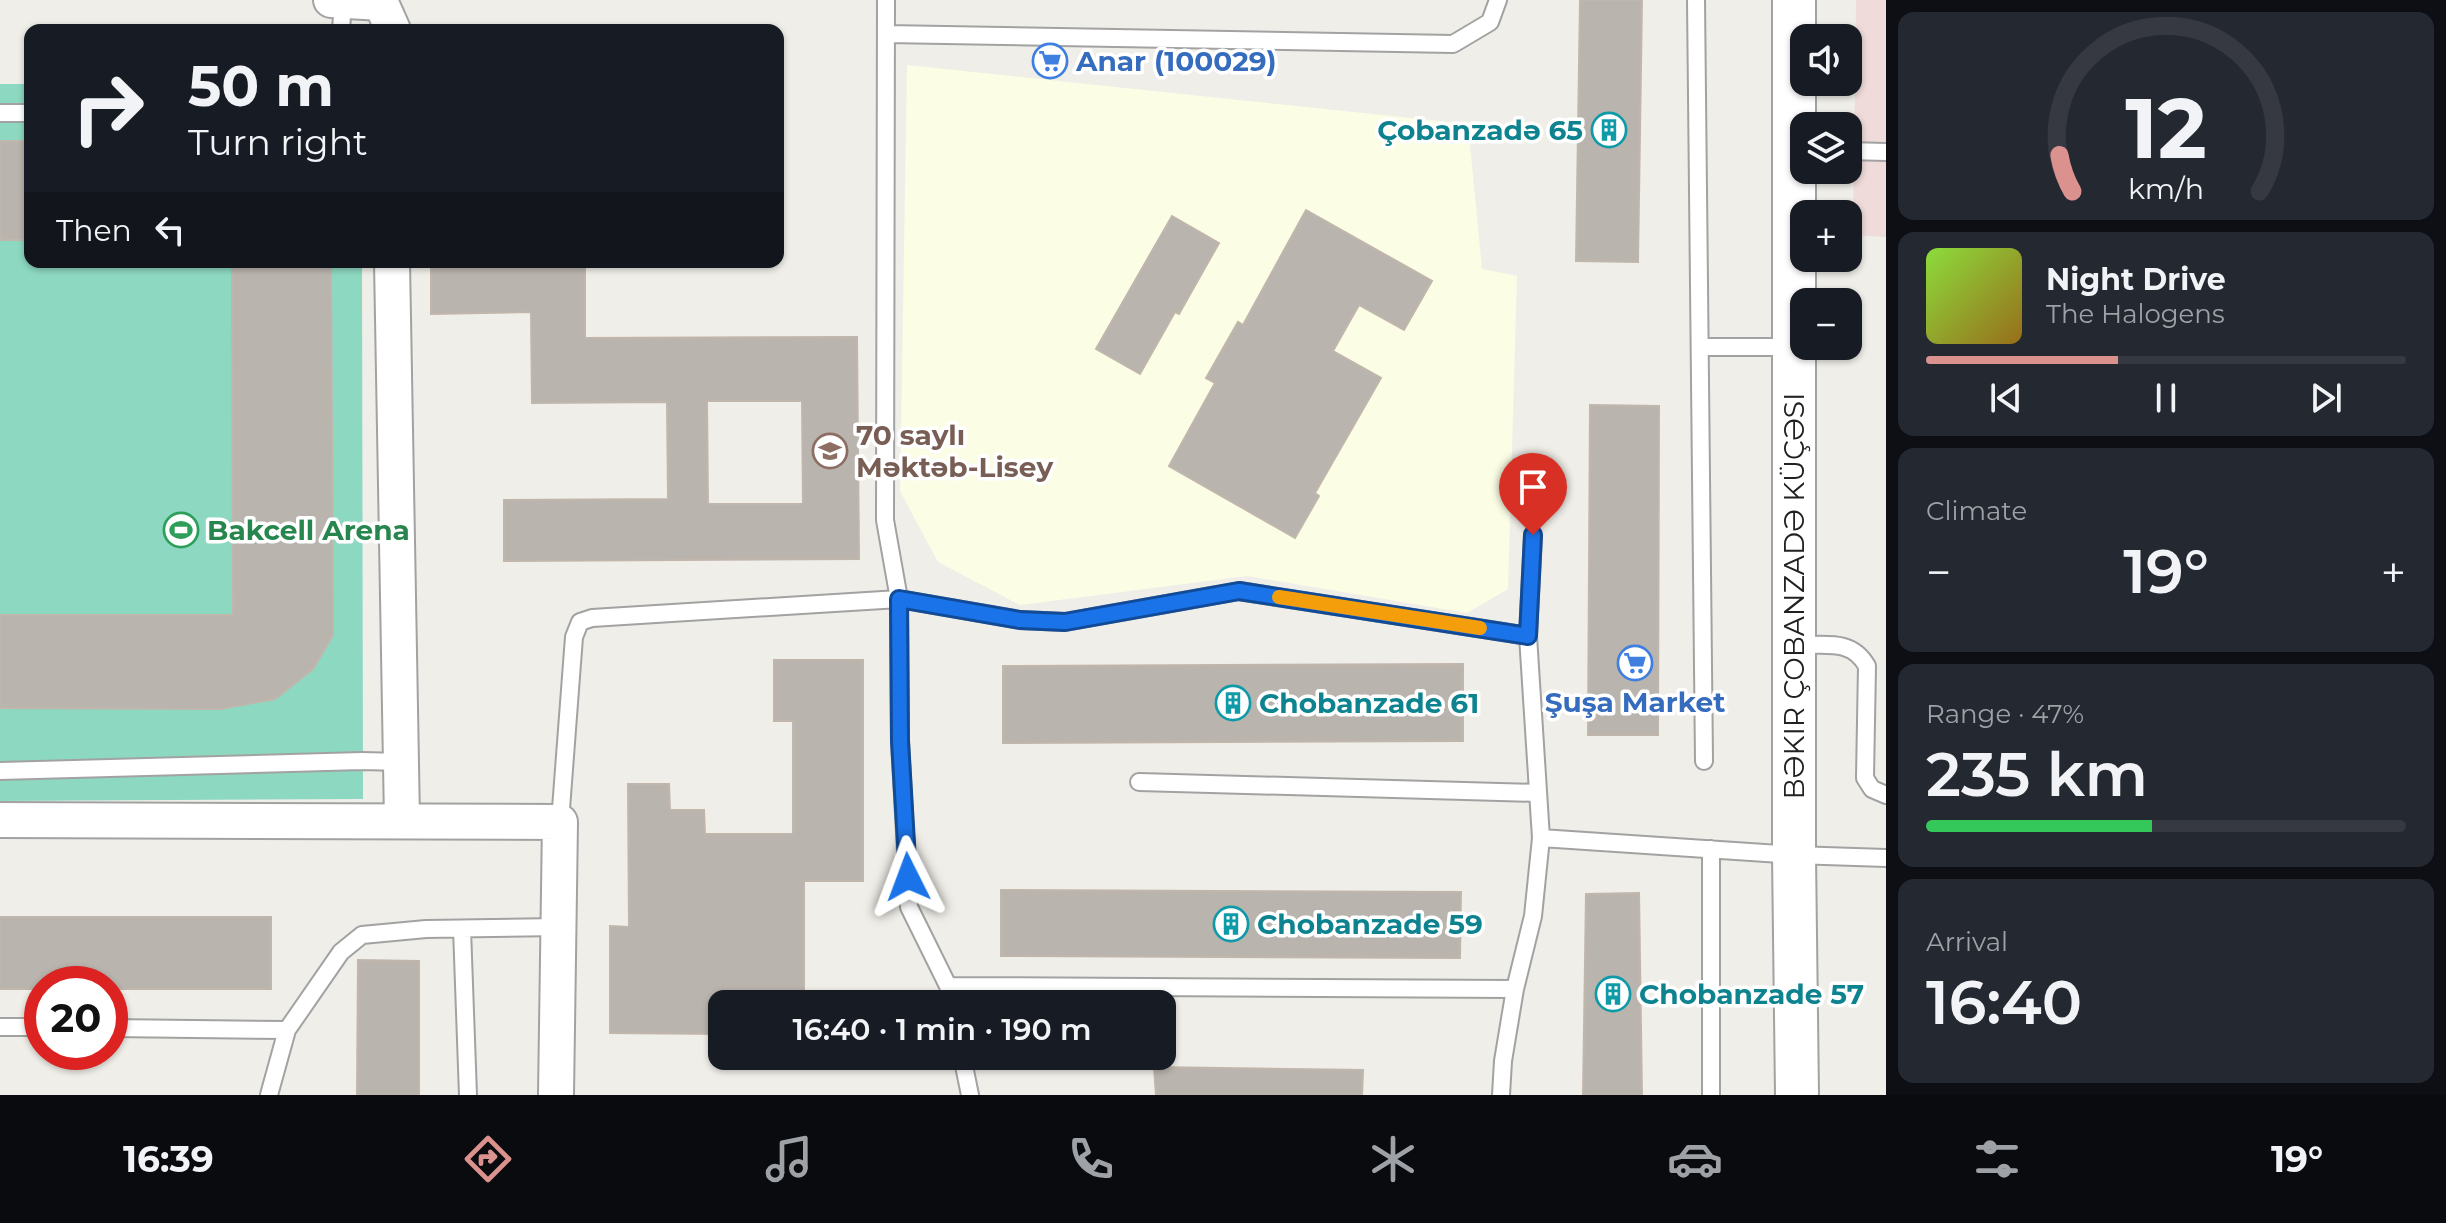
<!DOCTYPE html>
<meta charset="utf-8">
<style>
:root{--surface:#171b24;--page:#242831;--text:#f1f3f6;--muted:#9ea1a6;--line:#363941;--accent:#db928f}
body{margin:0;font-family:Montserrat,sans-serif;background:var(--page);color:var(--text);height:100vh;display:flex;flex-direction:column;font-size:30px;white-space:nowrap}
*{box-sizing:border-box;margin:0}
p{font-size:26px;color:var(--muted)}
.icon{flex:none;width:44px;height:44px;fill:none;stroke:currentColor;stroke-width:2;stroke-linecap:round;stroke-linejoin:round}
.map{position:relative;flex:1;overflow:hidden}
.details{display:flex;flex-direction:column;gap:12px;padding:12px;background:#0d0f14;width:560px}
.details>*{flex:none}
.hud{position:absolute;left:24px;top:24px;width:760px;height:244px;border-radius:16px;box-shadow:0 2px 6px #0004;background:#171b24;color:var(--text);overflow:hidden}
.controls{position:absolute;left:1790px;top:24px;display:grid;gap:16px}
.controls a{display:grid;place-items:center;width:72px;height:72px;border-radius:16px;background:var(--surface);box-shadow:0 2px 6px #0004;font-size:40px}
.speed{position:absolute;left:24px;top:966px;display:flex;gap:16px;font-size:40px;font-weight:700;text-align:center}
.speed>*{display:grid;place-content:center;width:104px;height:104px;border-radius:50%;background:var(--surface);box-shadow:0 2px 6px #0004;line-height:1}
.speed .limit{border:12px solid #d22;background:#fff;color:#111}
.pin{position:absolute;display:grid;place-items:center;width:68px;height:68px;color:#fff;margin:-82px -34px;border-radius:50% 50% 50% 0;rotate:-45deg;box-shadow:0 0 8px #0007}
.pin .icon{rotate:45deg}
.me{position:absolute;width:88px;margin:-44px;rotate:357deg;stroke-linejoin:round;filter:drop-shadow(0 0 6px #0008)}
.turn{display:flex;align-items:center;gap:28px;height:168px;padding:0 32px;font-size:36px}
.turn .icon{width:104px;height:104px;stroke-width:2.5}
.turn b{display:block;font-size:56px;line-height:68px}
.then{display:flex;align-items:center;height:76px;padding:0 32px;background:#0003;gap:16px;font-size:30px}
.big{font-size:60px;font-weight:600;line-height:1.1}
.details .widget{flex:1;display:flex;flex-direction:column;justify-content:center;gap:12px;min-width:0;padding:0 28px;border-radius:16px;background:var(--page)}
.details .dial{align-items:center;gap:0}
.dial svg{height:208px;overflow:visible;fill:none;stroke:var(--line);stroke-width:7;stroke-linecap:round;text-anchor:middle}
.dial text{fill:var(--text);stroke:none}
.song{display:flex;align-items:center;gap:24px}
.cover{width:96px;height:96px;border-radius:12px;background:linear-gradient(135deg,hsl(90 70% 55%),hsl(40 70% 35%))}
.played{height:8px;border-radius:4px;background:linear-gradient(90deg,var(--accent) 40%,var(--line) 40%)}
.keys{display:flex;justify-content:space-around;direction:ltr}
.heat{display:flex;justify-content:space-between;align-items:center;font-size:44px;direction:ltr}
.charge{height:12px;border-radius:6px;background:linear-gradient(90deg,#34c759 47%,var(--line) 0)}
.trip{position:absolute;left:708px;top:990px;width:468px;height:80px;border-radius:16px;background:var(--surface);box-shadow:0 2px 6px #0004;font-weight:600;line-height:80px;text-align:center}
.menu{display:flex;height:128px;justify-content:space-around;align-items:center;background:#090b0e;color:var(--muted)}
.menu .icon{width:56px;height:56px}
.menu .current{color:var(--accent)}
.menu b{font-size:36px;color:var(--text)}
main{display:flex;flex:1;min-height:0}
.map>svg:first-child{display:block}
.commercial{fill:#efdbd9}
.education{fill:#fbfde5}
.pitch{fill:#8dd8c0}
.building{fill:#bab4ae;stroke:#c1b6ac;stroke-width:2;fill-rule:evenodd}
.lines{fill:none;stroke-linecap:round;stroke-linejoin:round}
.service-casing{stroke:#a2a2a2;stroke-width:20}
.minor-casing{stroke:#a2a2a2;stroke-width:38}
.tertiary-casing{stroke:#a2a2a2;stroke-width:46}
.service{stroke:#fff;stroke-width:16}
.minor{stroke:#fff;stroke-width:34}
.tertiary{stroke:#fff;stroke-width:42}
.route-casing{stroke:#114b97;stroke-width:20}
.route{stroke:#1a73e8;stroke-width:14}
.slow{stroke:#f59e0b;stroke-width:14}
.labels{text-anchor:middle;stroke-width:7;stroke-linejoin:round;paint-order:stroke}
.shop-label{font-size:28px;font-weight:bold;fill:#366cbe;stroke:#fff;text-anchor:start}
.culture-label{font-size:28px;font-weight:bold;fill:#0d838f;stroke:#fff;text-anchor:start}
.education-label{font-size:28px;font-weight:bold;fill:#785e54;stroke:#fff;text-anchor:start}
.leisure-label{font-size:28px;font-weight:bold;fill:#27864d;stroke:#fff;text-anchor:start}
.street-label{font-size:28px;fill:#212121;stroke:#fff}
</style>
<main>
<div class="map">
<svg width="1886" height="1095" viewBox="0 0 1886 1095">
<rect width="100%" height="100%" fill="#f0eee8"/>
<!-- commercial -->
<path class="commercial" d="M1856,0h30v237l-33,-2z"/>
<!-- education -->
<path class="education" d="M907,65l561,59 14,145 35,7 -9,313 -41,24 -220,-37 -227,29 -82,-43 -38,-71z"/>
<!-- pitch -->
<path class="pitch" d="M0,84h30v178h332l1,537 -363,2z"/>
<!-- building -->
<path class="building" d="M1580,0h62l-4,262 -62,-1z
M0,141h30v99h-30z
M1306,210l126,71 -28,49 -45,-25 -26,46 48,27 -66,115 4,3 -24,42 -126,-72 46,-83 -9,-5 32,-56 5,3z
M1172,216l47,27 -40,71 -4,-2 -35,62 -44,-25z
M232,262h99l2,373 -20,34 -38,30 -55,10 -220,-1v-93h233z
M431,262h154v76l272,-1 2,222 -355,2v-61l164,-1 -1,-97 -135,1 -1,-91 -100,2zM707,401h95l1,103h-95z
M1590,405l69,1 -1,329h-70z
M774,660h89v221h-59v123h-82v30l-112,-1v-107l19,1 -1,-143h41l1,26h34l1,24h88v-113h-19z
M1463,664v77l-460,2v-77z
M1001,890l460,2 -1,66 -459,-2z
M1639,893l3,202h-59l3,-201z
M0,917h271v72h-161v-5h-68v5h-42z
M358,960l61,1v134h-62z
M1154,1067l209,3 -1,25h-206z"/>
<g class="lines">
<!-- service casing -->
<g class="service-casing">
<path id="service" d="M886,0l-1,520 14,79 1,142 9,166 39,79 4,18
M1696,0l8,761
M341,30l2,-29
M886,34l567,10 37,-22 8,-22
M0,113h30
M1848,151l38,1
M1701,347h91
M1795,645c30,1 56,-7 72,21l-2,112 7,11 14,6
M0,771l362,-10 40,1
M1139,782l399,11
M560,822l14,-185 6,-15 12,-4 307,-19 121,21 45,2 174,-31 289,45
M1541,838l253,17 92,3
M462,929l6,166
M948,986l567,3
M0,1027h42
M110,1028l177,2
M962,1056l8,39
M269,1095l18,-65 54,-78 21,-17 64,-6 134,-2
M1501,1095l2,-34 12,-72 18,-73 8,-78 -13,-202 5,-101
M1711,1095v-246"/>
</g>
<!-- minor casing -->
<g class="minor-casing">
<path id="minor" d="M331,0l50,3 12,27
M392,262l10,558
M0,820l560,2 -4,273"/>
</g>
<!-- tertiary casing -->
<g class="tertiary-casing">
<path id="tertiary" d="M1794,0v855l3,240"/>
</g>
<!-- service -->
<use href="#service" class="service"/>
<!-- minor -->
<use href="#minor" class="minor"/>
<!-- tertiary -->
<use href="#tertiary" class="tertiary"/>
</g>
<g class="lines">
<!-- route casing -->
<g class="route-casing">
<path id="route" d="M908,877l-8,-136 -1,-142 121,21 45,2 174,-31 289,45 5,-101"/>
</g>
<!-- route -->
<use href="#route" class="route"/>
<!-- slow -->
<path class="slow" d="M1279,597l201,31"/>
</g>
<!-- icons -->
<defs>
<g id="supermarket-ring" transform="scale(1.8)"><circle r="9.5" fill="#fff" stroke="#3f7fe0" stroke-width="1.5"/><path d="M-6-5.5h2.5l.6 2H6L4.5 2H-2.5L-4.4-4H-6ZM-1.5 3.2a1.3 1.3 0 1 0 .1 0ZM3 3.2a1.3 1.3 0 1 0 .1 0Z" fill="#3f7fe0"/></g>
<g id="building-ring" transform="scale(1.8)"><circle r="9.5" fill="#fff" stroke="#0f9aa8" stroke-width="1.5"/><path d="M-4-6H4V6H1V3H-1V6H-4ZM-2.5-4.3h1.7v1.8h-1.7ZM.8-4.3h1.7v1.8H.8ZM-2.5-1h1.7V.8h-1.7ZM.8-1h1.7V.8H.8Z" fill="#0f9aa8"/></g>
<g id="school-ring" transform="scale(1.8)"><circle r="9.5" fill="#fff" stroke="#8d6e63" stroke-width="1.5"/><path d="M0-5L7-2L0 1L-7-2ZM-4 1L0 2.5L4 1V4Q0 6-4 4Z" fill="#8d6e63"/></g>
<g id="stadium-ring" transform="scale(1.8)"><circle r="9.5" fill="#fff" stroke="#2e9e5b" stroke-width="1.5"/><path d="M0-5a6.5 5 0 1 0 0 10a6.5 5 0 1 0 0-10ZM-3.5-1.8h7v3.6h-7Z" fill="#2e9e5b"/></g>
</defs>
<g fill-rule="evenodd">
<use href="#supermarket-ring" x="1050" y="61"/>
<use href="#building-ring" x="1609" y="130"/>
<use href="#school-ring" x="830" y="451"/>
<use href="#stadium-ring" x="181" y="530"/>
<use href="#supermarket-ring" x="1635" y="663"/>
<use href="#building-ring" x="1233" y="703"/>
<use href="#building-ring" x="1231" y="924"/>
<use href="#building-ring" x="1613" y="994"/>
</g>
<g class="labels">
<!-- shop labels -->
<g class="shop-label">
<text x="1076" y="71">Anar (100029)</text>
<text x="1635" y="712" text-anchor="middle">Şuşa Market</text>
</g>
<!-- culture labels -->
<g class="culture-label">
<text x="1583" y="140" text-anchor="end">Çobanzadə 65</text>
<text x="1259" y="713">Chobanzade 61</text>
<text x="1257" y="934">Chobanzade 59</text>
<text x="1639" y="1004">Chobanzade 57</text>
</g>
<!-- education labels -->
<g class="education-label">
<text x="856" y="445">70 saylı<tspan x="856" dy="32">Məktəb-Lisey</tspan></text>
</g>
<!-- leisure labels -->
<g class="leisure-label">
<text x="207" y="540">Bakcell Arena</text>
</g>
<!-- street labels -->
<g class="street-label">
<text transform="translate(1794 596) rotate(-90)" y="10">BƏKIR ÇOBANZADƏ KÜÇƏSI</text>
</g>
</g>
</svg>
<div class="controls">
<a><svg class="icon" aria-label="sound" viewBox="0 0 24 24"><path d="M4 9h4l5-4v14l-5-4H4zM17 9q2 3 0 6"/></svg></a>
<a><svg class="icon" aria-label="layers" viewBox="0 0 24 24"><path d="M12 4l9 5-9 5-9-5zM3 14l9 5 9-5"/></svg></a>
<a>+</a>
<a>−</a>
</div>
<div class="speed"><div class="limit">20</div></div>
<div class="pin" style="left:1533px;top:535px;background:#d93025"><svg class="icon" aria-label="arrive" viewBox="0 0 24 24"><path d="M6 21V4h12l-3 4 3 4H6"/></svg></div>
<svg class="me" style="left:908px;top:877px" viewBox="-20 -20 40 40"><path d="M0-17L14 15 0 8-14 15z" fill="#1a73e8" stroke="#fff" stroke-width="4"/></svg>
<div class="trip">16:40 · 1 min · 190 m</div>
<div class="hud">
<div class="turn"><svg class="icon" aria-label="right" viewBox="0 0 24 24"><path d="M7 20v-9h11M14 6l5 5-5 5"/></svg><div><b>50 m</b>Turn right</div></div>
<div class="then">Then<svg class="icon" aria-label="left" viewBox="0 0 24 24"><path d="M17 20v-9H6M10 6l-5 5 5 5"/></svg></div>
</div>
</div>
<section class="details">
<div class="widget dial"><svg viewBox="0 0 100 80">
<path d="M14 69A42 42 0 1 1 86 69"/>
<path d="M14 69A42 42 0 0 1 9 55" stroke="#db928f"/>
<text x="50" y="56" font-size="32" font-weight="700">12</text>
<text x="50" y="72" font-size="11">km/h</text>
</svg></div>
<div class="widget">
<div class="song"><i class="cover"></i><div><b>Night Drive</b><p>The Halogens</p></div></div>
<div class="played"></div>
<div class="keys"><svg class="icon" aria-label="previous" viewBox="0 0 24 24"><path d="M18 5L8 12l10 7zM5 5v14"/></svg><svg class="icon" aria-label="pause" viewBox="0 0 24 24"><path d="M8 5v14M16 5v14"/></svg><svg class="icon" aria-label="next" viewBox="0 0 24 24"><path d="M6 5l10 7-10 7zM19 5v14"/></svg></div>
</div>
<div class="widget"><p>Climate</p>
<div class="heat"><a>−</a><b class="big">19°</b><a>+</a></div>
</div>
<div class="widget"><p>Range · 47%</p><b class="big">235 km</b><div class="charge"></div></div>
<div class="widget"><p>Arrival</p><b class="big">16:40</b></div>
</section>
</main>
<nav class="menu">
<b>16:39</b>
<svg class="icon current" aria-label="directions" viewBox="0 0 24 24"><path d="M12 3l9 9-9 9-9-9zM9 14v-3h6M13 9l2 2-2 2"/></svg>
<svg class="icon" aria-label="music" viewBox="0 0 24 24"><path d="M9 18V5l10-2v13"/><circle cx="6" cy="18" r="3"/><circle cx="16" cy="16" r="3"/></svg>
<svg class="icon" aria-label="phone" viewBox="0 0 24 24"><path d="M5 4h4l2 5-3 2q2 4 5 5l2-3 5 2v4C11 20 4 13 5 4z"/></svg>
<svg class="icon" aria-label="climate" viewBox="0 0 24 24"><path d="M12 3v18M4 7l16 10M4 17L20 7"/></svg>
<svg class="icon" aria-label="car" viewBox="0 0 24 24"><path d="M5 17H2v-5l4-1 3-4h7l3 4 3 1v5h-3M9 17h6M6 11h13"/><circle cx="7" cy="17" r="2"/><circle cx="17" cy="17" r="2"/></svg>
<svg class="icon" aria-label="filters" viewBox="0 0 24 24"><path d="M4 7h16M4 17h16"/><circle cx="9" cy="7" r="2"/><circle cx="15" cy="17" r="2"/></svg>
<b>19°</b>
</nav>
